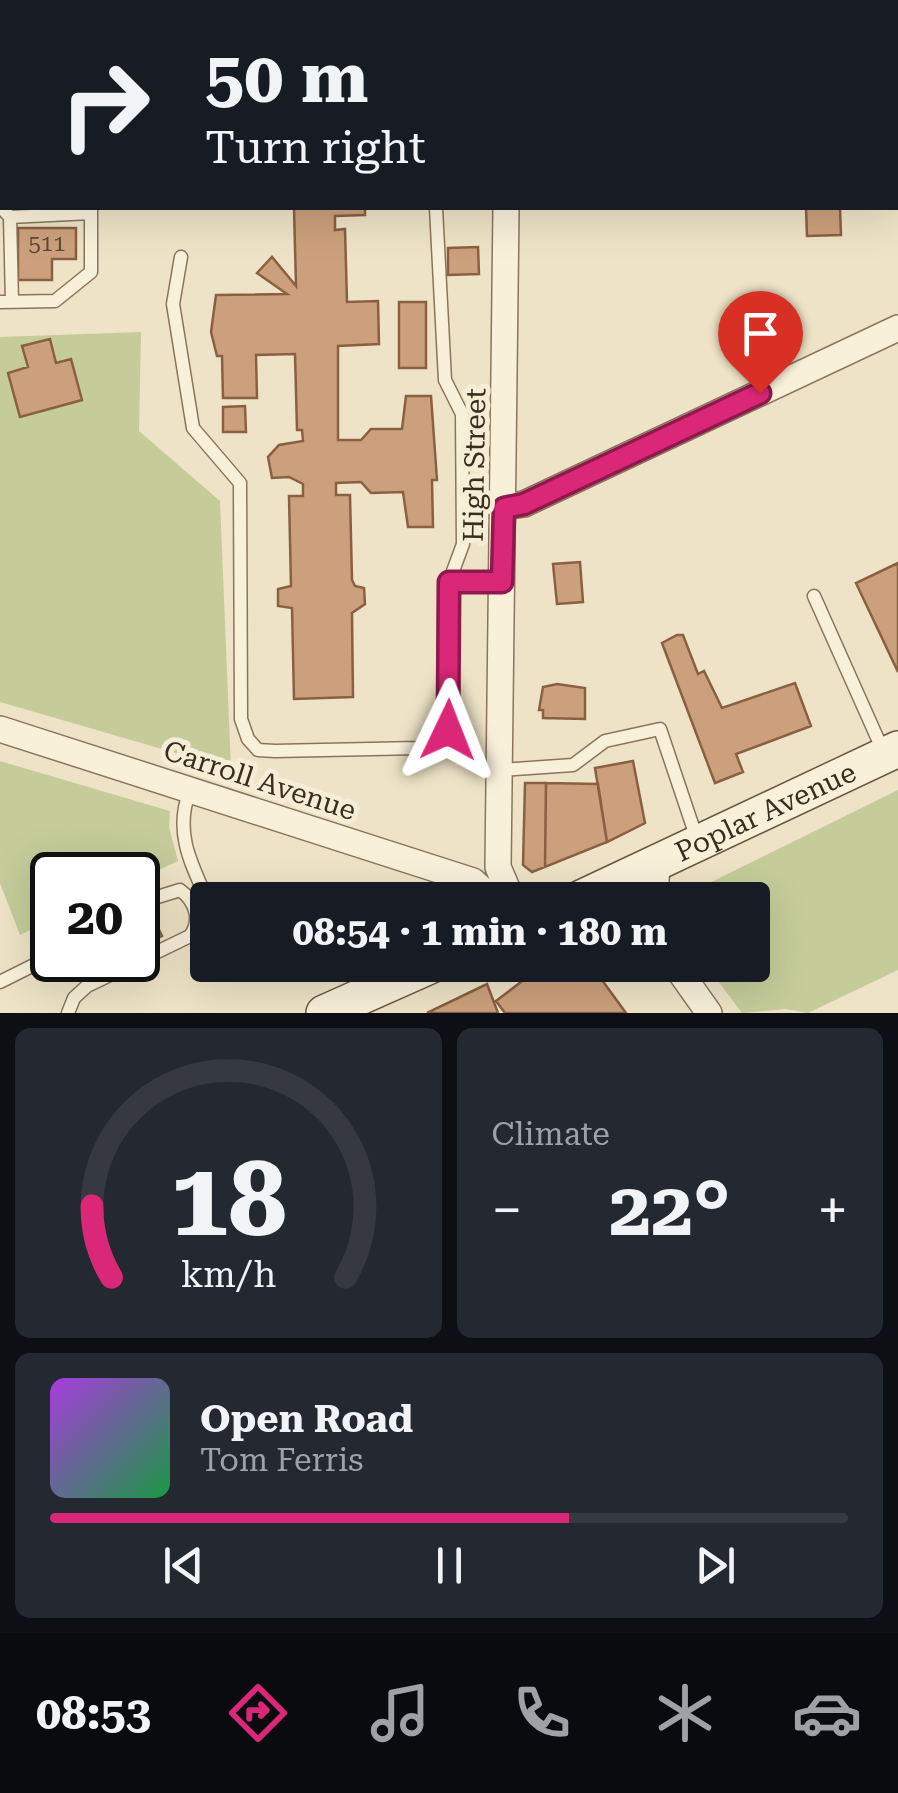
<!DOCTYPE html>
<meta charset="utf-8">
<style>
:root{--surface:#171b24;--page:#242831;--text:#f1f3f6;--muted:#9ea1a6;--line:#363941;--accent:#db2777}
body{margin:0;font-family:"Roboto Serif",serif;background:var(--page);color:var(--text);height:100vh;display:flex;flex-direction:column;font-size:38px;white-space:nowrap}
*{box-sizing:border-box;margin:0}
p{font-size:32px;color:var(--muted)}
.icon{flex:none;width:55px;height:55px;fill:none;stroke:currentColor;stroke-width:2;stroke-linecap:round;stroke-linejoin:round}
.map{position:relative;height:1013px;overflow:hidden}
.sheet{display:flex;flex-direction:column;gap:15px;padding:15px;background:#0d0f14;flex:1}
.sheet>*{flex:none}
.hud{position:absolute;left:0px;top:0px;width:900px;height:210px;box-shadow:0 10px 40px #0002;background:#171b24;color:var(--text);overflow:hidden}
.speed{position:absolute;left:30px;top:852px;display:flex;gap:20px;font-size:50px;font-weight:700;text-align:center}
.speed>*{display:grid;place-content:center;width:130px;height:130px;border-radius:50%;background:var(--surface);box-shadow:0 10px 40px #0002;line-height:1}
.speed .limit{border:5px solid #111;border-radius:15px;background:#fff;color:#111}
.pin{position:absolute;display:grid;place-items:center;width:85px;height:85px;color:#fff;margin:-102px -42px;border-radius:50% 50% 50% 0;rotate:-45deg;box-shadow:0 0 10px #0007}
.pin .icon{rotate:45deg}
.me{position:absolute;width:110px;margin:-55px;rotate:2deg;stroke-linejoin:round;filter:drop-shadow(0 0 8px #0008)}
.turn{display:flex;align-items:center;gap:35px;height:210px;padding:0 40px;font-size:45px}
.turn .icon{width:130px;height:130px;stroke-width:2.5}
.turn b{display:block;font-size:70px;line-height:85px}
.big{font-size:75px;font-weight:700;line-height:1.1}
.sheet .tile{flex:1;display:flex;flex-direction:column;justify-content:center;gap:15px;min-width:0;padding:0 35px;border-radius:15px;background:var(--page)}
.sheet .dial{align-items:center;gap:0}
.dial svg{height:260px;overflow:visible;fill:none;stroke:var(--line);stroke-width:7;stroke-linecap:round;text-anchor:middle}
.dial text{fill:var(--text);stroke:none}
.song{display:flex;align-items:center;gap:30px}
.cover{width:120px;height:120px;border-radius:15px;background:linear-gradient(135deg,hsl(280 70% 55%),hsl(140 70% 35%))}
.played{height:10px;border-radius:5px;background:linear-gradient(90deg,var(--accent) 65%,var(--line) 65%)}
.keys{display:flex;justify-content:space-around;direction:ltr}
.heat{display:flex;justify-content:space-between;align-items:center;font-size:55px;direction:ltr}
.sheet .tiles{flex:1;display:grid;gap:15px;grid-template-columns:1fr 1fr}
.tile:last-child{grid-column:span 2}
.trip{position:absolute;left:190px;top:882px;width:580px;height:100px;border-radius:10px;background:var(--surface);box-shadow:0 10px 40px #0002;font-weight:700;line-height:100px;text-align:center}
.tab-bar{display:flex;height:160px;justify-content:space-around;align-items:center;background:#090b0e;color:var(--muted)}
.tab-bar .icon{width:70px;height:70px}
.tab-bar .selected{color:var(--accent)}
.tab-bar b{font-size:45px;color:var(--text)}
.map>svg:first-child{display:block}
.green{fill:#c5cc9a}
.building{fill:#cca07c;stroke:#896042;stroke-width:2.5}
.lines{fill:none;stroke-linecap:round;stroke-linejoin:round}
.lane-casing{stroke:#8a755c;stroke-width:15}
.street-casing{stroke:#8a755c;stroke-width:28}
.secondary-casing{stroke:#6b563f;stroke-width:38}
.highway-casing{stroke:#584330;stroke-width:48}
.lane{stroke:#f9f0da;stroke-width:12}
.street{stroke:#f9f0da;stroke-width:25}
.secondary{stroke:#f9f0da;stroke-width:35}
.highway{stroke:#dca658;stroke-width:45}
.route-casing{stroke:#8e194d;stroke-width:25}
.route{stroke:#db2777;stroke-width:18}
.labels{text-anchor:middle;stroke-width:10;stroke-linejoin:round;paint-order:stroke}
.number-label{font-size:22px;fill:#5e4a36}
.street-label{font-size:28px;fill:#3a2d1f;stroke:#f6edd6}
</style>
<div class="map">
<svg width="898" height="1013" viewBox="0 0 898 1013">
<rect width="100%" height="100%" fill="#eee3c6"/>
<!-- green -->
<path class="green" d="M0,0h153l-151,2v10z
M141,332l-2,99 81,70 11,268 -231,-67v-365z
M0,761l170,50 -1,16 9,34 -40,19v-5h-86v45l-32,15 -20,-52z
M898,790v180l-90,43 -22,-4 -44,4 -36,-48h46v-65h-77z"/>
<!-- building -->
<path class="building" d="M294,208h71v7l-30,1v14l10,-1 2,73 31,-1 1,43 -41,2v94h23l10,-11h31l4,-33h25l6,84h-5l1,47h-25l-5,-35 -32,1 -10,-11 -25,1v12h14l2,85 3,6 9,2 1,16 -13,9 1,84 -59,2 -2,-91 -14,-2v-17l13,-3 -2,-90h14v-12l-14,-7 -17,1 -4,-21 11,-12 24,-4 -1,-11h-5l-2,-76 -39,1 1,43h-34l-1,-42h-5l-6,-24 5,-37 71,-1 -30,-21 15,-16 24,29z
M806,208h34l1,27 -34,1z
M18,228h58v31h-24v21h-34z
M478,247l1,27 -31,1v-27z
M399,302h27v66h-27z
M50,339l6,24 15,-4 11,41 -62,17 -12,-44 20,-6 -6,-21z
M245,406l1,26h-23v-25z
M580,562l3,40 -26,2 -4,-40z
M898,563v109l-42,-89z
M677,635h6l15,39 6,-3 18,37 73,-25 16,43 -75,28 7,18 -28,11 -53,-140z
M557,684l28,4v31l-42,-1v-8h-4l4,-23z
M633,761l12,62 -38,19 -12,-74z
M525,783h21l-1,84 -13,5 -9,-7z
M546,783l52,1 9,58 -62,25z
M149,909l13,27 -24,12v-33z
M71,960h45v1l-36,16z
M557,965h34l35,48h-121l-9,-12 42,-32 7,9z
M487,984l11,29h-71z"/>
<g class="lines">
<!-- lane casing -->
<g class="lane-casing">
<path id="lane" d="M418,0l1,2
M546,0v2
M603,2l8,-2
M0,184l2,-12
M0,206l10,11 2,85
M10,217l81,-4
M181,257l-8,47 20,124 47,55 1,236 7,20 10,11 17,1 144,-3 29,-18 1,-148 14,-38 -1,-130 -17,-34 -9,-172
M0,302l55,-1 36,-29v-64
M449,582h53
M814,596l70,157
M501,770l72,-5 32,-24 55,-12 38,113
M190,790c-16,41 0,72 18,111
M0,982l52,-26
M68,1013l6,-15 13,-12 103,-50c12,-16 5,-35 -10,-46l-42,13"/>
</g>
<!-- street casing -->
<g class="street-casing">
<path id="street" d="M897,0l1,12
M506,208l-8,659 14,33
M504,507l20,-3 374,-176
M0,729l473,152 21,19
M655,900l2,-37
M675,965l34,48"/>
</g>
<!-- secondary casing -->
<g class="secondary-casing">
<g id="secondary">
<path d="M0,103h2"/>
<path id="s1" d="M577,900l321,-151"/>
<path d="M324,1013l108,-48"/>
</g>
</g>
<!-- highway casing -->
<g class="highway-casing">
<path id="highway" d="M178,2l3,-2
M300,2v-2
M0,28l2,1"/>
</g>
<!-- lane -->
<use href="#lane" class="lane"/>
<!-- street -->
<use href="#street" class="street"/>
<!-- secondary -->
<use href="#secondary" class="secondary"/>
<!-- highway -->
<use href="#highway" class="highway"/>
</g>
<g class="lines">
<!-- route casing -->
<g class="route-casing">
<path id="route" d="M448,730l1,-148h53l2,-74 20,-4 236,-111"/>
</g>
<!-- route -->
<use href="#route" class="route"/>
</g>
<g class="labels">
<!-- number labels -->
<g class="number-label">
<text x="47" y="251">511</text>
</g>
<!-- street labels -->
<g class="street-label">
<text transform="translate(474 465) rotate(-89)" y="10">High Street</text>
<text transform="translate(260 780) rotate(18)" y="10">Carroll Avenue</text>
<text dy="10" stroke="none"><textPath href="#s1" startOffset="208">Poplar Avenue</textPath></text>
</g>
</g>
</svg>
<div class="speed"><div class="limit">20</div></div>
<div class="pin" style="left:760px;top:393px;background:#d93025"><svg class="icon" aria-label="arrive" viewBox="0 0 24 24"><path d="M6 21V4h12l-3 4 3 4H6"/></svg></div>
<svg class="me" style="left:448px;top:730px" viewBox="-20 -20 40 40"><path d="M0-17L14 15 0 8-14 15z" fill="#db2777" stroke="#fff" stroke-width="4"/></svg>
<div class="trip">08:54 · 1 min · 180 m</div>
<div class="hud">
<div class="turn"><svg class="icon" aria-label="right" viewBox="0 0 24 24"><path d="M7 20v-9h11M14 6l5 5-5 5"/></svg><div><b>50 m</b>Turn right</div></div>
</div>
</div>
<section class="sheet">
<div class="tiles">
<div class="tile dial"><svg viewBox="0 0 100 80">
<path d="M14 69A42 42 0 1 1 86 69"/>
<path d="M14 69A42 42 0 0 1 8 47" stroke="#db2777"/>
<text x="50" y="56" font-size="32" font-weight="700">18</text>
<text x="50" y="72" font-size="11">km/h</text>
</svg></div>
<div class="tile"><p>Climate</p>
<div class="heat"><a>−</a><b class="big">22°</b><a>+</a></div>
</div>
<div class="tile">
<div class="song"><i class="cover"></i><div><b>Open Road</b><p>Tom Ferris</p></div></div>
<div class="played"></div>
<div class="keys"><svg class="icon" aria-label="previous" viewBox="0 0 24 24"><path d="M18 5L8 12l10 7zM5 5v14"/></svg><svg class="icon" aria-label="pause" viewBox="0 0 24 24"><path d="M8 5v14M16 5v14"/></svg><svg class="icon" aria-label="next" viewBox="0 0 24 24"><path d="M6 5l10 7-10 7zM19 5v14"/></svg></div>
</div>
</div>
</section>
<nav class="tab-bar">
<b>08:53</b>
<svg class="icon selected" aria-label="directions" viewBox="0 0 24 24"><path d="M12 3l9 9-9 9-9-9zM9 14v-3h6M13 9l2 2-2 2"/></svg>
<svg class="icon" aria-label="music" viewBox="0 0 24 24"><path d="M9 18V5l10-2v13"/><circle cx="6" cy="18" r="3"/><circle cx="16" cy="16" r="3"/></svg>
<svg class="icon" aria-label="phone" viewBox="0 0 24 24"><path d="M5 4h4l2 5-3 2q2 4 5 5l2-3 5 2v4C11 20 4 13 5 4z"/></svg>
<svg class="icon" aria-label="climate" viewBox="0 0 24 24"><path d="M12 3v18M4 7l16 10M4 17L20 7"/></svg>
<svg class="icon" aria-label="car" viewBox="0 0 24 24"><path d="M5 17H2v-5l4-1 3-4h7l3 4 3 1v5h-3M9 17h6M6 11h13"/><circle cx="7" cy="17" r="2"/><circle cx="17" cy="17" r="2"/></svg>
</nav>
